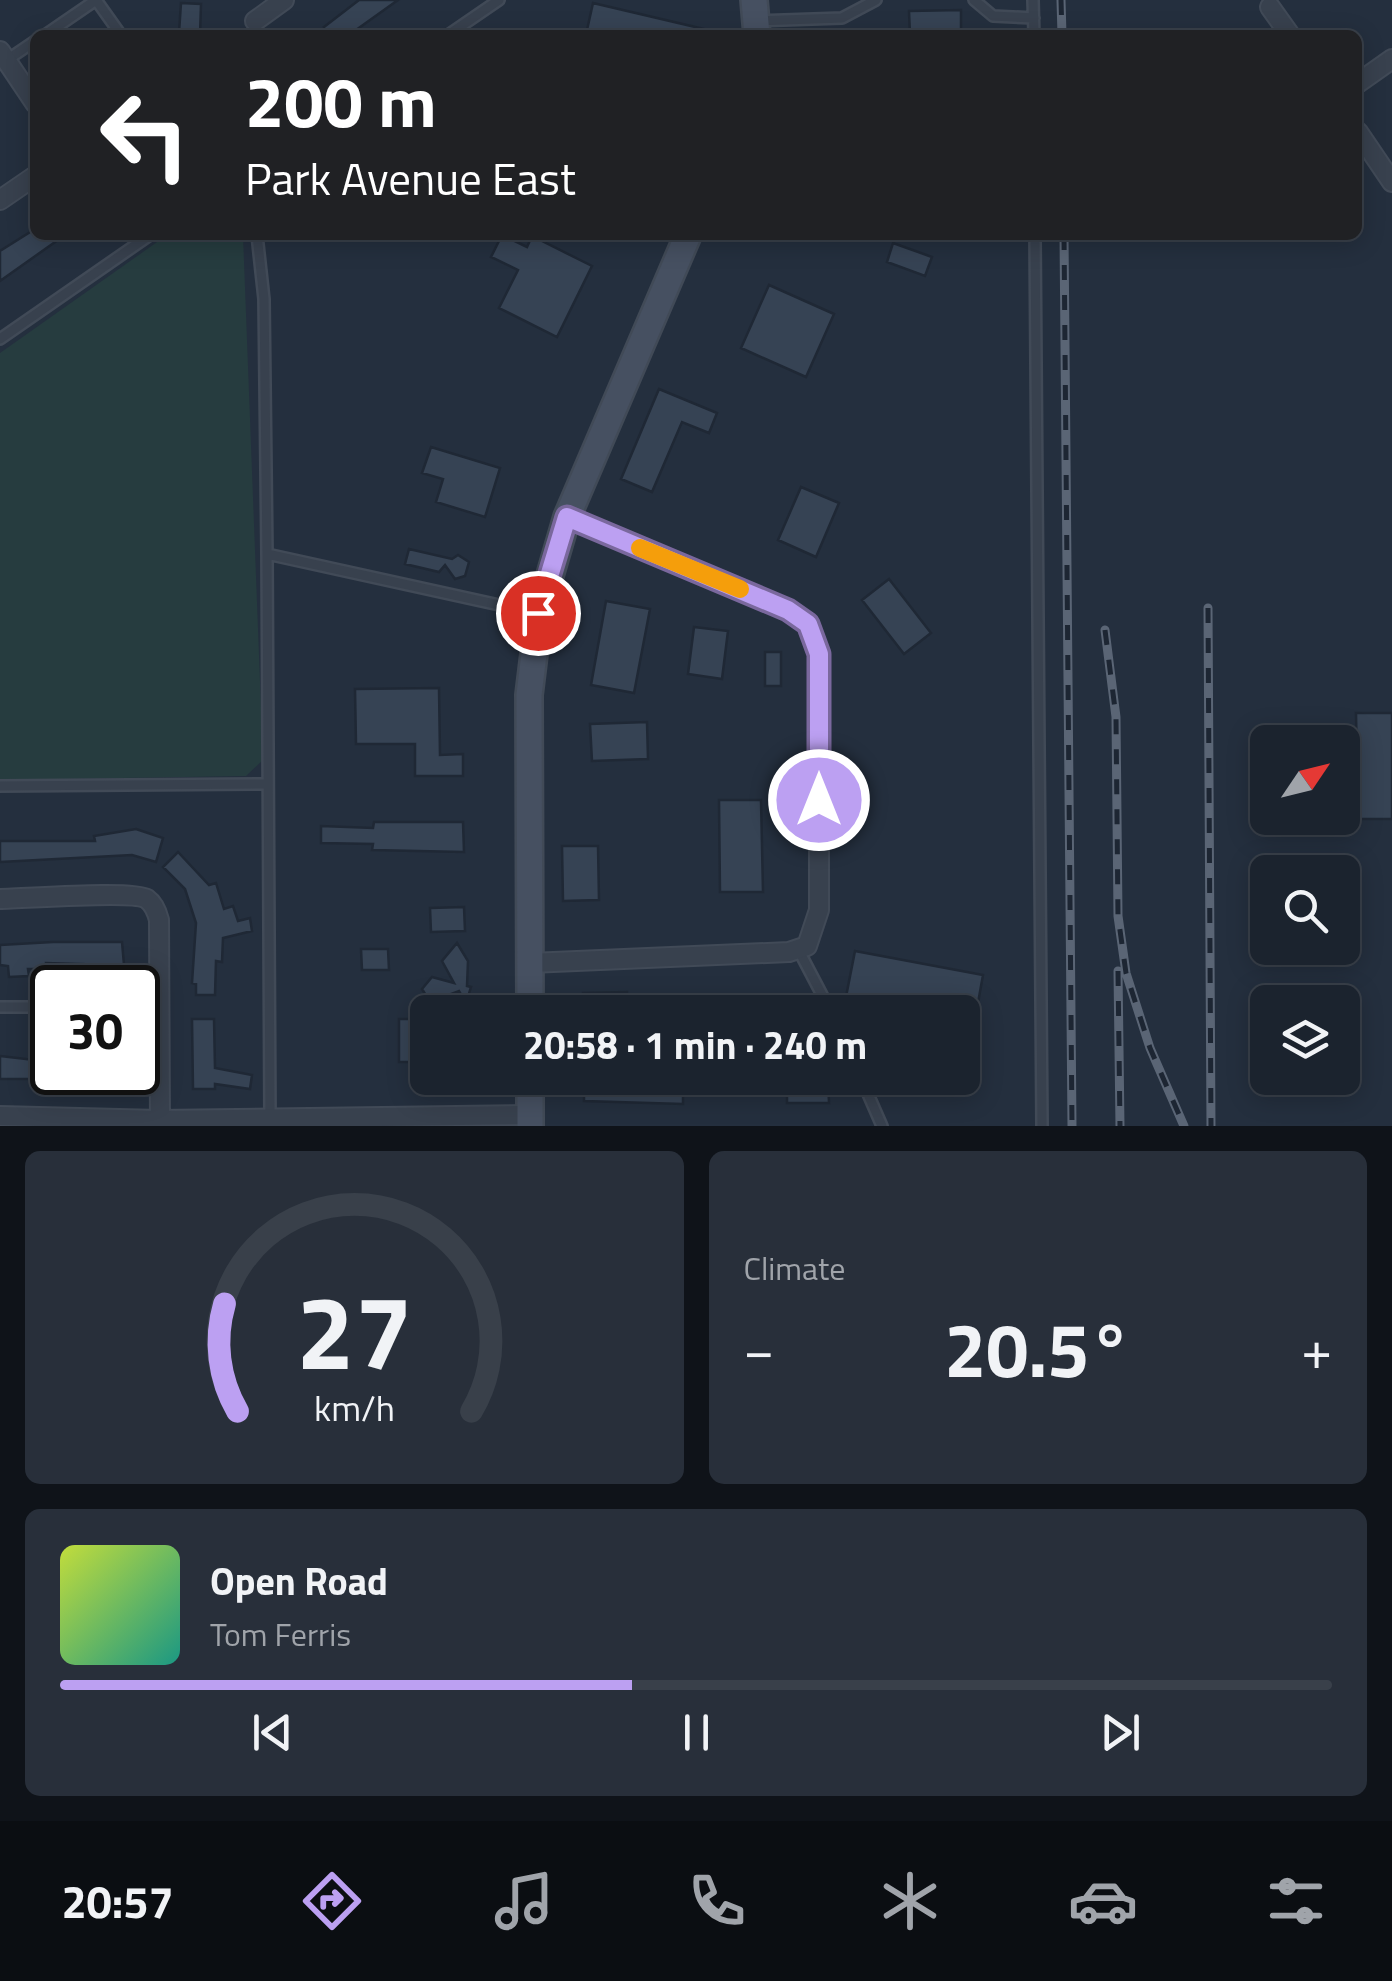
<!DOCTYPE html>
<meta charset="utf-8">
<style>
:root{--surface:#1b232e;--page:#282f3a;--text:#f1f3f6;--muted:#a0a4aa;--line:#39404a;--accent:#bca0f2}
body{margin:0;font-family:"Titillium Web",sans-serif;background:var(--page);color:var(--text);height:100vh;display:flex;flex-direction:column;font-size:38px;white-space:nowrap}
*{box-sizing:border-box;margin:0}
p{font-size:32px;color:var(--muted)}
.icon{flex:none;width:55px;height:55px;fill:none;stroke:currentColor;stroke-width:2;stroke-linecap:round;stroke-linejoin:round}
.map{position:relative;height:1126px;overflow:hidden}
.drawer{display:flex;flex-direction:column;gap:25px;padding:25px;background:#0f1319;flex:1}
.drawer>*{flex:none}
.top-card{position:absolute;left:30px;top:30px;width:1332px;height:210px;border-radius:15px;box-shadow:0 5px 25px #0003,0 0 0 2px var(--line);background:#202124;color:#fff;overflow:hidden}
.needle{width:65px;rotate:55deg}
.controls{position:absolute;left:1250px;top:725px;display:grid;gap:20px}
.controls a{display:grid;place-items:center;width:110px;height:110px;border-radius:15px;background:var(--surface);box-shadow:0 5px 25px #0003,0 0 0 2px var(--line);font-size:50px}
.speed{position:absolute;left:30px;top:965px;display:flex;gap:20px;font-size:50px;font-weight:700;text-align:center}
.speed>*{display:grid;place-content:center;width:130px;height:130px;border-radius:50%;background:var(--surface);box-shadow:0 5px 25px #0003,0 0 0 2px var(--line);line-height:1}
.speed .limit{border:5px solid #111;border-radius:15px;background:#fff;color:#111}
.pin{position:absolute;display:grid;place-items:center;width:85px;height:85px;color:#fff;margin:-42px;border:5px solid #fff;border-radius:50%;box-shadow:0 2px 10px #0007}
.me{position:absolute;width:110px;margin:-55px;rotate:0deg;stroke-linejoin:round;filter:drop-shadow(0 0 8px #0008)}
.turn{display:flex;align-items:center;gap:35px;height:210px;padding:0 50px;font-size:45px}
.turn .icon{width:130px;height:130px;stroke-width:2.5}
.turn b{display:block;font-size:70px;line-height:85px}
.big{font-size:75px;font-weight:700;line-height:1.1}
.drawer .card{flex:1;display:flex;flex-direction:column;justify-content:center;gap:15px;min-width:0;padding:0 35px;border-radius:15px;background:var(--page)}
.drawer .dial{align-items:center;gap:0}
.dial svg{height:260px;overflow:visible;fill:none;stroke:var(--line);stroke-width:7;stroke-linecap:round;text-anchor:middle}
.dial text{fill:var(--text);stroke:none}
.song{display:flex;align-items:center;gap:30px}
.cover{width:120px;height:120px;border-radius:15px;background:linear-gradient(135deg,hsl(70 70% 55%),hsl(170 70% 35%))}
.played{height:10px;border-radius:5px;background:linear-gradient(90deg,var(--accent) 45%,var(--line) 45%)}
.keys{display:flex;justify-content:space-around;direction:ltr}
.heat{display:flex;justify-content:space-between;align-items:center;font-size:55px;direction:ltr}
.drawer .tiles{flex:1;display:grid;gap:25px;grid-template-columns:1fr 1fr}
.card:last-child{grid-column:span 2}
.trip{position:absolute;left:410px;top:995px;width:570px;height:100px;border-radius:15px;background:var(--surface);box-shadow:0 5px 25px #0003,0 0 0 2px var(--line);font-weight:700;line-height:100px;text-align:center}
.dock{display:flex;height:160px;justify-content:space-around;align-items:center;background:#0b0e12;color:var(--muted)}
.dock .icon{width:70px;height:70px}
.dock .active{color:var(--accent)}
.dock b{font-size:45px;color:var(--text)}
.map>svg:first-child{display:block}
.green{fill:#263c3f}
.building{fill:#364354;stroke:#1f2835;stroke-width:2.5}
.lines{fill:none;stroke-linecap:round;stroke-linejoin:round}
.lane-casing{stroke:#414a57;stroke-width:14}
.street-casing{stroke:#414a57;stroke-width:22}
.secondary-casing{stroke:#414a57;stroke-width:30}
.lane{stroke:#38414e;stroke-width:9}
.street{stroke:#38414e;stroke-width:18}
.secondary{stroke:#465061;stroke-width:25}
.rail-casing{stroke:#5a6575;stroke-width:9}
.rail{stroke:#1d2633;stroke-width:5;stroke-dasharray:15;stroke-linecap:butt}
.route-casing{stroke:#7a689d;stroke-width:25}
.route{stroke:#bca0f2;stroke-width:18}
.slow{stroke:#f59e0b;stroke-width:18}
</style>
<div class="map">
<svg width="1392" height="1126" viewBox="0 0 1392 1126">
<rect width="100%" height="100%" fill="#242f3e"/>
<!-- green -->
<path class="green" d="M167,235h76l20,525 -17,16 -246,4v-427z"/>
<!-- building -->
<path class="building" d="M359,0h39l-49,35h-19l-6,-8z
M181,3l20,1 -1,31 -21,-2z
M593,3l115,27 -1,5h-99l-21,-5z
M961,10v25h-51l-1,-24z
M35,229v6h30l-65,46v-30z
M502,235l25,12 5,-11 60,30 -35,71 -58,-29 19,-38 -27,-13z
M893,243l39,14 -7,19 -38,-14z
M769,285l65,29 -28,63 -65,-29z
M659,389l58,24 -8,20 -27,-11 -30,70 -31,-13z
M431,447l69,21 -15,49 -49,-15 7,-23 -21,-6z
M801,487l38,16 -23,54 -38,-17z
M409,549l43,10 6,-4 11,7 -4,14 -10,3 -10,-14 -6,7 -34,-8z
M889,579l42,54 -27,21 -42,-54z
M606,601l44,8 -16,84 -43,-8z
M694,627l34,4 -6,48 -34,-5z
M765,652h16v34h-16z
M439,688l1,67 23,-1v22h-48v-32h-59l-1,-55z
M1356,713h36v106h-34z
M647,722l1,37 -56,2 -2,-37z
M719,800h42l2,92h-43z
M374,822h89l1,30 -92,-2 1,-6 -52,-1v-17l52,2z
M136,829l27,9 -7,24 -24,-7 -132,7v-21h95l-1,-5z
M562,846h36l1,54 -36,1z
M178,852l31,33 7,-2 8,26 9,-3 5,15 12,-3 2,13 -29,7 -1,24 -6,-1 -1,34h-19v-11l-4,-1 4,-60 -11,-34 -22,-22z
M464,907l1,24 -34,1 -1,-24z
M53,942h69l4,46h-16v-23l-64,-2v6h-18l1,7 -20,1 -1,-11 -8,-1v-20z
M457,943l11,18 -1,25 4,1 -5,16 -7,-12 -29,11 -8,-13 10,-12 22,6 -12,-22z
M361,949h27l1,21h-27z
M855,951l128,24 -14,78h-7v-41h-119z
M627,992v20h-44v-19z
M192,1019h22l1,49 37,7 -2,14 -35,-5v5h-22z
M399,1019h29v43h-29z
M0,1056l52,6v17h-52z
M584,1078h99v26l-99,-3z
M787,1078h41l1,25h-42z"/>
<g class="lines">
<!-- lane casing -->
<g class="lane-casing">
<path id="lane" d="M974,0l19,16 41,2
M1033,0l1,35
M758,21l84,-3 34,-18
M45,35l51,-35 25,35
M448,35l51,-35
M4,62l31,-21
M257,235l7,64 3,255
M1035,235l7,891
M0,339l150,-104
M0,786l267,-2
M798,949l33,63
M138,1006h20
M0,1007h52
M861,1078l21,48
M270,1118l-3,-564 269,59"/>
</g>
<!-- street casing -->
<g class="street-casing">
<path id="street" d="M1270,7l20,28
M255,21l29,-21
M0,51l35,52
M1358,83l34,-24
M1358,132l34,50
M0,200l35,-24
M0,899c25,0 132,-9 147,0 7,5 10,13 12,21l1,206
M530,963l259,-11 18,-6 12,-36v-256l-12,-30 -19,-14 -221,-93
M0,1116l159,4 371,-5"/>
</g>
<!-- secondary casing -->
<g class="secondary-casing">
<path id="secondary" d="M754,0l3,35
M530,1012l-1,-317 10,-82 28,-96 121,-282
M530,1078v48"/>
</g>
<!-- lane -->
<use href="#lane" class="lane"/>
<!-- street -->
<use href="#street" class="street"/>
<!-- secondary -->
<use href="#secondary" class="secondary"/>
<!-- rail casing -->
<g class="rail-casing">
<path id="rail" d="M1061,0l1,35
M1064,235l8,891
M1208,608l3,518
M1105,630l11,87 2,199 8,57 24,75 34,78
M1118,971l2,155"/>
</g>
<!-- rail -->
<use href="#rail" class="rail"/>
</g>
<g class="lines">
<!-- route casing -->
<g class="route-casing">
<path id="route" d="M538,613l29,-96 221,93 20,14 11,30v146"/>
</g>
<!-- route -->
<use href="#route" class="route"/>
<!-- slow -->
<path class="slow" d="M640,548l100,41"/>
</g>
</svg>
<div class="controls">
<a><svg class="needle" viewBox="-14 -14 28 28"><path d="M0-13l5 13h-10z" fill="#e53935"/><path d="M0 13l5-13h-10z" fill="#a0a4aa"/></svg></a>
<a><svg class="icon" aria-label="search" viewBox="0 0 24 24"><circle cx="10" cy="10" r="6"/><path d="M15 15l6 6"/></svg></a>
<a><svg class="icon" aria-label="layers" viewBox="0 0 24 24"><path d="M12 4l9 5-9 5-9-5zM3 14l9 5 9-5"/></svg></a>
</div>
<div class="speed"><div class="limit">30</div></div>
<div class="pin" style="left:538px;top:613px;background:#d93025"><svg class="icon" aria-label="arrive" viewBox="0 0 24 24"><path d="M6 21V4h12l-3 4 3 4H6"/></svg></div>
<svg class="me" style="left:819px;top:800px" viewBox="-20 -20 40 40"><circle r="17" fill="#bca0f2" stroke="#fff" stroke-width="3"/><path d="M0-11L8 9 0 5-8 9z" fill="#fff"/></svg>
<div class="trip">20:58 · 1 min · 240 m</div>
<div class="top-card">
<div class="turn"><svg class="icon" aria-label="left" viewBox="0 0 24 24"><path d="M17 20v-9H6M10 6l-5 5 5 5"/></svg><div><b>200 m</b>Park Avenue East</div></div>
</div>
</div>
<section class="drawer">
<div class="tiles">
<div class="card dial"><svg viewBox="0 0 100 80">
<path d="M14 69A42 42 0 1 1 86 69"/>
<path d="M14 69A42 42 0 0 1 10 36" stroke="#bca0f2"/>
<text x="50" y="56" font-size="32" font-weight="700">27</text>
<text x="50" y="72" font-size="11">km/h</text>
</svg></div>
<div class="card"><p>Climate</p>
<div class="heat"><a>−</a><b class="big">20.5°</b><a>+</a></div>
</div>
<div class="card">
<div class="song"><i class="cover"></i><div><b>Open Road</b><p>Tom Ferris</p></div></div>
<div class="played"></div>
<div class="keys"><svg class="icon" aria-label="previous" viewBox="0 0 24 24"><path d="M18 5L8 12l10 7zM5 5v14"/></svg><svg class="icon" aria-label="pause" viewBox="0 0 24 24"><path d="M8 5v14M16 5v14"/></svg><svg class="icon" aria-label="next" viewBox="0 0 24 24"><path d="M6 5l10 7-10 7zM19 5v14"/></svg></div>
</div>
</div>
</section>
<nav class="dock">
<b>20:57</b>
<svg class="icon active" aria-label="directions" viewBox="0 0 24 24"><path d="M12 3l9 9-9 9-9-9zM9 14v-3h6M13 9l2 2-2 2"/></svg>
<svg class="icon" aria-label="music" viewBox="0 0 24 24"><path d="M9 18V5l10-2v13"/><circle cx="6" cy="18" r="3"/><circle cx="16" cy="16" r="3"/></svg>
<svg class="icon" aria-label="phone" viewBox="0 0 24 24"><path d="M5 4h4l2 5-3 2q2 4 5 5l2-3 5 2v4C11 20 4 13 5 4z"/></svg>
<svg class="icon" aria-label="climate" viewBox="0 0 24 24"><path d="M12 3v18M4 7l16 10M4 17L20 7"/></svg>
<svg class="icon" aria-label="car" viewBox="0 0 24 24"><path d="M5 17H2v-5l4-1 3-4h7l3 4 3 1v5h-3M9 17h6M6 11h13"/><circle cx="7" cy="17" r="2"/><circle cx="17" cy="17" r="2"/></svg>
<svg class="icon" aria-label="filters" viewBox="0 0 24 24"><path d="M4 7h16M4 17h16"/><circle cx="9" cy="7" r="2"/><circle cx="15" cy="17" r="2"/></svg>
</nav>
